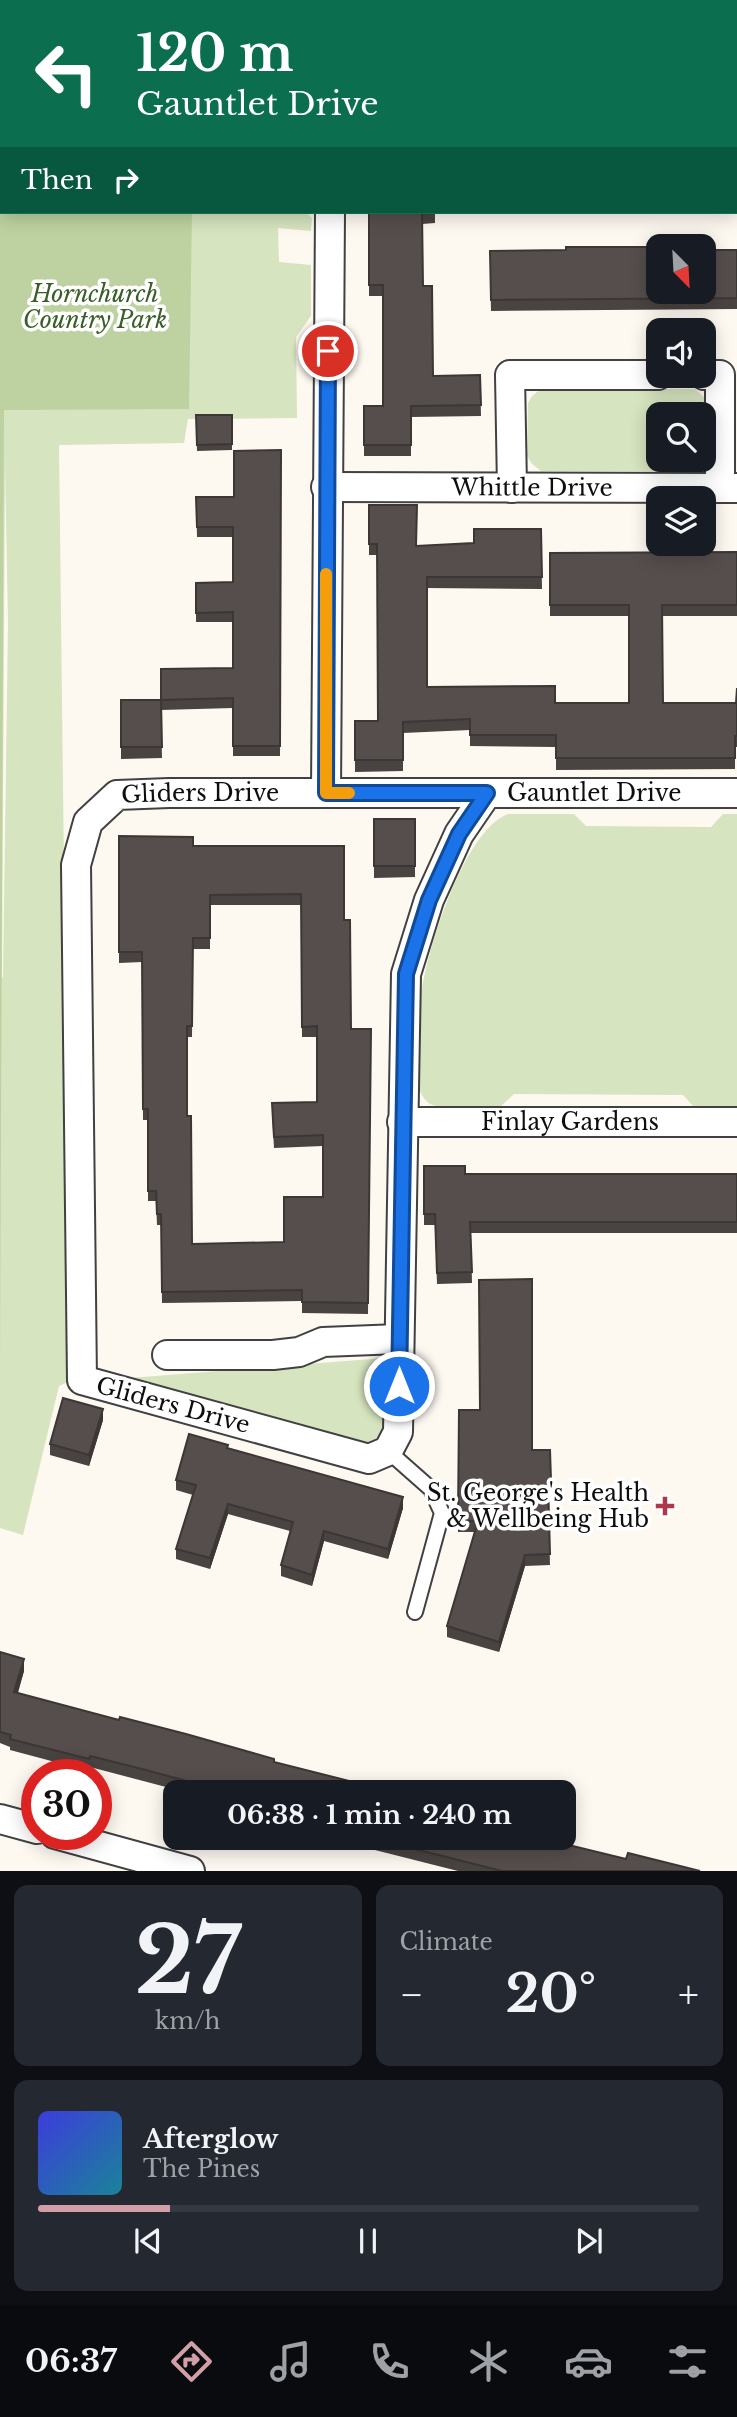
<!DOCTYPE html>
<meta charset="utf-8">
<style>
:root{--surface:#171b24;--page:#242831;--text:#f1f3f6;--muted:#9ea1a6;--line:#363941;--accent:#d29fa9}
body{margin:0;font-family:"Libre Baskerville",serif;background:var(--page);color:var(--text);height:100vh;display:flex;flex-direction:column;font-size:26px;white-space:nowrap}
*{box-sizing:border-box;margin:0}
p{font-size:23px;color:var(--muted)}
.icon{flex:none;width:38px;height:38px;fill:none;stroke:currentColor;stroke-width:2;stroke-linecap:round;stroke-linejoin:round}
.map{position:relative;height:1871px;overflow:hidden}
.panel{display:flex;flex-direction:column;gap:14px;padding:14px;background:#0d0f14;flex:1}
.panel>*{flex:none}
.guide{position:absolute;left:0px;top:0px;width:738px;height:214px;box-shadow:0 4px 18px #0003;background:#0b6e4f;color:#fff;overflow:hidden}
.needle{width:46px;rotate:156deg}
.tools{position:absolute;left:646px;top:234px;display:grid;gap:14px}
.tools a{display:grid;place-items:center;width:70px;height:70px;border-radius:14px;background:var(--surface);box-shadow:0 4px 18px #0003;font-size:35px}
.speed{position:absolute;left:21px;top:1759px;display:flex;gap:14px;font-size:35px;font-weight:700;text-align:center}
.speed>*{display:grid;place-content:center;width:91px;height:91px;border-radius:50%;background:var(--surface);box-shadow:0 4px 18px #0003;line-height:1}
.speed .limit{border:10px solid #d22;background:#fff;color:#111}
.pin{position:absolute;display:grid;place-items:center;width:60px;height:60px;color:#fff;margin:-30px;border:4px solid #fff;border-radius:50%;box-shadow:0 2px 7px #0007}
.me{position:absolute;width:77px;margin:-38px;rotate:0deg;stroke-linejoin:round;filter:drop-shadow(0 0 5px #0008)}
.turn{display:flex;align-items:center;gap:24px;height:147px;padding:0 21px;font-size:32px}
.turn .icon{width:91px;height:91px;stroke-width:2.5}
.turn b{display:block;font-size:49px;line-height:60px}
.then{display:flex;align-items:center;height:66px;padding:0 21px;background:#0003;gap:14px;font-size:26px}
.big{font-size:52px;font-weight:700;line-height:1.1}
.panel .widget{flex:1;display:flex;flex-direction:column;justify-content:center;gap:10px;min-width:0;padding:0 24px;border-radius:14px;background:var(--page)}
.panel .dial{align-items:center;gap:0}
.dial b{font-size:91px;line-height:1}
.song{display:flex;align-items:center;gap:21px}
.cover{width:84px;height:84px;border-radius:10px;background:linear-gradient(135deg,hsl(240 70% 55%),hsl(190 70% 35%))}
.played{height:7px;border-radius:4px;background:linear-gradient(90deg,var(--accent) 20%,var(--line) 20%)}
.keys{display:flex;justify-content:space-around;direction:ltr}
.heat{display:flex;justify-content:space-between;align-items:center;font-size:38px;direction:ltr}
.panel .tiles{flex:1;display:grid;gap:14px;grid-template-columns:1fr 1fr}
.widget:last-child{grid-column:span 2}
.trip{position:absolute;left:163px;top:1780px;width:413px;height:70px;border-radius:14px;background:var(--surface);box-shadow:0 4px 18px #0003;font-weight:700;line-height:70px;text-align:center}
.tabs{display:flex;height:112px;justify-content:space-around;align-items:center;background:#090b0e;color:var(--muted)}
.tabs .icon{width:49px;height:49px}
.tabs .on{color:var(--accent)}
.tabs b{font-size:32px;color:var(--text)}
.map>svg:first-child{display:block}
.green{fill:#d6e4bf;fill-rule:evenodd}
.forest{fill:#bdd2a0}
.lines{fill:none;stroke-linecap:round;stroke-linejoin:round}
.lane-casing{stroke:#414141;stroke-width:18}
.street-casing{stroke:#414141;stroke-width:32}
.lane{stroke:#fff;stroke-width:14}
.street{stroke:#fff;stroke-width:28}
.wall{fill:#494341;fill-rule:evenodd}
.shaded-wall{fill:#3c3735}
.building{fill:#554e4c;stroke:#3c3735;stroke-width:2;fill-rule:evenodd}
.route-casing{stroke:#114b97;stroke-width:18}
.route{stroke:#1a73e8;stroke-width:12}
.slow{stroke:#f59e0b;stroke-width:12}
.poi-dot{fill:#ac384b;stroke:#fff;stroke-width:2.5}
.labels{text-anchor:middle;stroke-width:7;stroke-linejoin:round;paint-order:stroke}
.park-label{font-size:23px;font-style:italic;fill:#395e27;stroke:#fff}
.street-label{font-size:23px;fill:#0e0e0e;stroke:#fff}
.poi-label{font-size:23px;fill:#0e0e0e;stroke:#fff;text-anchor:end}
</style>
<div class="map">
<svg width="737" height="1871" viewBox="0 0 737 1871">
<rect width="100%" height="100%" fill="#fdf9f1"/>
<!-- green -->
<path class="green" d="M0,0h307l-305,2v210h304l6,6 -1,13 -33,-3 1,34 32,3v51l-15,21 1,81 -109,1 -4,24 -125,2 11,936 -11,5 -36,149 -23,-7zM5,465l3,159 -5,354 -1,-1z
M340,0h397v30v-28z
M542,388l153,1 9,8 3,8v51l-5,9 -10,6h-151l-9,-7 -5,-8 1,-53 4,-7zM658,415h46v45h-46z
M508,814h66l12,12 125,1 12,-13h14v293l-42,1 -12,-13 -169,-1 -14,13h-61c-12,-3 -15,-7 -20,-18 0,-26 -2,-54 0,-80 4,-48 43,-178 89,-195z
M384,1358l2,68 -16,19 -240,-67z"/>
<!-- forest -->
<path class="forest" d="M0,0l193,2h-191v210h190l-3,197 -185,1 -4,953z"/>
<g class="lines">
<!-- lane casing -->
<g class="lane-casing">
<path id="lane" d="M388,1451l43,38 11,24 -27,99"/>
</g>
<!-- street casing -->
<g class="street-casing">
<g id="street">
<path d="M325,0v2"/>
<path d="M704,375h16v113"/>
<path id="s1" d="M326,487l411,1"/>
<path d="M512,488l-2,-113h148"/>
<path d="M326,793l4,-581"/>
<path id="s2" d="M487,793l-28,41 -30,66 -23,74 -8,458 -10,19 -19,8 -287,-79 -6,-515 12,-43 29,-27 52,-2h568"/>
<path id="s3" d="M402,1122h335"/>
<path d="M167,1355h106l26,-3 24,-10 76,-3"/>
<path d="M0,1819l37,10"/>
<path d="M55,1834l135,37"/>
</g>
</g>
<!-- lane -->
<use href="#lane" class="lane"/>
<!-- street -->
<use href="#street" class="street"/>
</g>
<!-- wall -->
<path class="wall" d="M369,212h66v11l-13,1 1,62 10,90 47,-1 1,41 -70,1v39h-47v-50h19v-110h-14z
M737,250v59l-246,2 -1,-60 168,41z
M196,415h36v35l-35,1z
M281,450l-1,306h-47v-48l-72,2 1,48 -41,1v-59h40l72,-32v-46h-37v-39l37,-1v-45h-36l-1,-40h38z
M369,505l48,41 57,-3 67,-14 1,60 -115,-1v99l128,16h74v-87h-79v-63l187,-1v64h-75l1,87h73l1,-15v59h-2v22l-179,1v-23l-86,-1v-16l-67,3v38l-48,1v-51h23l-1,-166h-8z
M374,819h41v58l-41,1z
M119,836l74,10h151v74l7,109h20l-3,285 -66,-1v-12l-140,2 -1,-78h-4l-1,-24h-8v-81h-5l-1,-158 -23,1zM210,905h91l1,132h15v65l-45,12 2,34 49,-2v51l-39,45 -92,2 -5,-128v-79h5l1,-88h17z
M424,1166l41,8h272v59h-266l1,50 -35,1 -2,-59h-11z
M459,1410l73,40h18l1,41h-3l2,74 -25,1 -26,86 -52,-15v-11l28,-94h-17z
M103,1420l-14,46 -39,-11v-11z
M228,1448l175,60 -15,51 -64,-18 -12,45 -31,-10v-11l9,-34 -62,-17 -18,55 -34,-10v-10l17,-54 -17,-5v-10z
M0,1652l24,19 -6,22 256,69 103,30h-192l-95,-25 -1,4 -79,-21v-3l-10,-4z
M342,1838h198l86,21 74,12h-242l-91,-23v-4z"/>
<!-- shaded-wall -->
<path class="shaded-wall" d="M103,1409v11l-14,46v-11z
M403,1497v11l-15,51v-10z
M228,1504v10l-18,55v-11z
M324,1531v10l-12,45v-11z
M525,1555v11l-26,86v-10z
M24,1659v12l-10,32v-11z"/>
<!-- building -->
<path class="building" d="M369,212h66h-13l1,74h9l1,90 47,-1 1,30 -70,1v39h-47v-39h19v-121h-14z
M566,247h98h-6v45h46v-42h33v48l-246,2 -1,-49 76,-1z
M196,415h36v29l-35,1z
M281,450l-1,296h-47v-48l-72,2v-31l72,-1v-56l-37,1v-30l37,-1v-55h-36l-1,-30h38v-46z
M369,505h48l-1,41 58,-3v-14h67l1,48h-115v110l128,-1v17h74v-98h-79v-52l187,-1v53h-75l1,98h73l1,-15v48h-2v22h-179v-23h-86v-16l-67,3v38h-48v-39h23l-1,-177h-8z
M121,700h40l1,47h-41z
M374,819h41v47h-41z
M119,836l74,1v9h151v74h6l1,109h20l-3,274 -66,-1v-12l-140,2 -1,-78h-4l-1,-23h-8v-82h-5l-1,-157h-23zM301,894l1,133 15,-1v76l-45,1 2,34 49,-2v62h-39v45l-92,2 -1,-128h-4v-90h5l1,-88h17v-43z
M424,1166h41v8h272v48h-267l2,50 -35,1 -2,-59h-11z
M532,1279v171h18l1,30h-3l2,74 -25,1 -26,87 -52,-16 31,-105h-20l1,-111h21l-1,-130z
M63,1398l40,11 -14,46 -39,-11z
M189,1434l39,11 -1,3 176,49 -15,52 -64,-18 -12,44 -31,-10 12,-43 -65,-18 -18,54 -34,-9 20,-64 -20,-5z
M0,1652l24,7 -10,33 105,28 1,-3 66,17 88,25v3l91,23 -1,4 13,3h-155l-24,-6v-2l-56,-15 -52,-13 -1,3 -79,-20 1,-4 -11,-3z
M371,1838h169l86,21 2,-6 72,18h-198z"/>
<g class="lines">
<!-- route casing -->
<g class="route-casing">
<path id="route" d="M328,351l-2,442h161l-28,41 -30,66 -23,74 -7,412"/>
</g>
<!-- route -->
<use href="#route" class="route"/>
<!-- slow -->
<path class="slow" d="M326,574v219h23"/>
</g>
<!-- markers -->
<path class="poi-dot" d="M661.5 1495.5h7v7h7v7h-7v7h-7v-7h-7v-7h7z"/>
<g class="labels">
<!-- park labels -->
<g class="park-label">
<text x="95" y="302">Hornchurch<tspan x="95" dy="26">Country Park</tspan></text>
</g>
<!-- street labels -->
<g class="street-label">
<text dy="8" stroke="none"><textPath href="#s1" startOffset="206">Whittle Drive</textPath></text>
<text dy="8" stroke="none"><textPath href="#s2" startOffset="2074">Gauntlet Drive</textPath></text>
<text dy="8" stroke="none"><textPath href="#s2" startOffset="1680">Gliders Drive</textPath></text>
<text dy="8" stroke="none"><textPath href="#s3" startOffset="168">Finlay Gardens</textPath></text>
<text transform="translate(173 1405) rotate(15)" y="8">Gliders Drive</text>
</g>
<!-- poi labels -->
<g class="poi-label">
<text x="649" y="1501">St. George's Health<tspan x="649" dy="26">&amp; Wellbeing Hub</tspan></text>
</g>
</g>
</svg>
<div class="tools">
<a><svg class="needle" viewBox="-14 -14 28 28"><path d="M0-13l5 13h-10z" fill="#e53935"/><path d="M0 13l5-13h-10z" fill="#9ea1a6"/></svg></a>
<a><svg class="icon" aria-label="sound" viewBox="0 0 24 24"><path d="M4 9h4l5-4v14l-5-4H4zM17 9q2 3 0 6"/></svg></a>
<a><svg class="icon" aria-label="search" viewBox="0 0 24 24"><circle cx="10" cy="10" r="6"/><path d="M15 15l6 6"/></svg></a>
<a><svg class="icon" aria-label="layers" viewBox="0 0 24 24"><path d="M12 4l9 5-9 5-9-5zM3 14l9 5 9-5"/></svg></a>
</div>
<div class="speed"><div class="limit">30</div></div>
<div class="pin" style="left:328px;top:351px;background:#d93025"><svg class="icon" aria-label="arrive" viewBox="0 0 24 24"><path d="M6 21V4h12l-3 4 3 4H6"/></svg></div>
<svg class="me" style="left:399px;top:1386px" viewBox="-20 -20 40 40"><circle r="17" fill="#1a73e8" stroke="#fff" stroke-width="3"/><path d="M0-11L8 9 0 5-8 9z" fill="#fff"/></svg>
<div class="trip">06:38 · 1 min · 240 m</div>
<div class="guide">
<div class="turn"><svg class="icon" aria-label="left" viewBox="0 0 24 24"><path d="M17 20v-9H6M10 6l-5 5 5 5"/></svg><div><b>120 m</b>Gauntlet Drive</div></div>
<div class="then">Then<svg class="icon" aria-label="right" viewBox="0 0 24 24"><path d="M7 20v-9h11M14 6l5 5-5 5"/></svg></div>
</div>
</div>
<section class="panel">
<div class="tiles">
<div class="widget dial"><b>27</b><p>km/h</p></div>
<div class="widget"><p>Climate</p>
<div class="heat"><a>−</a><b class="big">20°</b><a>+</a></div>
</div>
<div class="widget">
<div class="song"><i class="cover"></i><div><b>Afterglow</b><p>The Pines</p></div></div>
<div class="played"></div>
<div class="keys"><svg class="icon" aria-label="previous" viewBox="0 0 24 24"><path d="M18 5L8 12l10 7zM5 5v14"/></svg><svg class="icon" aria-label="pause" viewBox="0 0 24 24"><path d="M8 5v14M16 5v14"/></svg><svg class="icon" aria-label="next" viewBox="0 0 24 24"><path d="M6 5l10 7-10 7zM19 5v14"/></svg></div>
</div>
</div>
</section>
<nav class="tabs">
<b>06:37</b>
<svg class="icon on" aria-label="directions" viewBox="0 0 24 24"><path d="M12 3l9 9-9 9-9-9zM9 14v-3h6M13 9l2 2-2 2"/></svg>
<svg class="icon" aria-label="music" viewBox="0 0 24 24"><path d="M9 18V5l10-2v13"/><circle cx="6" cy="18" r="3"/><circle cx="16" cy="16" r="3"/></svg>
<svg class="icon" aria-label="phone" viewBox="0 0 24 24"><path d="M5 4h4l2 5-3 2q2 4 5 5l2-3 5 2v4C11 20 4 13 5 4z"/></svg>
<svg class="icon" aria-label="climate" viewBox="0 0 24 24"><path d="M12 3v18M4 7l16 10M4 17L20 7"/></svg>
<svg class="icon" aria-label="car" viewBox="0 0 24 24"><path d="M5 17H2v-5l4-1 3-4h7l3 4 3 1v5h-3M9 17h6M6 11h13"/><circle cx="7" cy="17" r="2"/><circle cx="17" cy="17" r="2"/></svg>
<svg class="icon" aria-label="filters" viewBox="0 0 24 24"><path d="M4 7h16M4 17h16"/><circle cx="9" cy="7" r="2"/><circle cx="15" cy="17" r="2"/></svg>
</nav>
